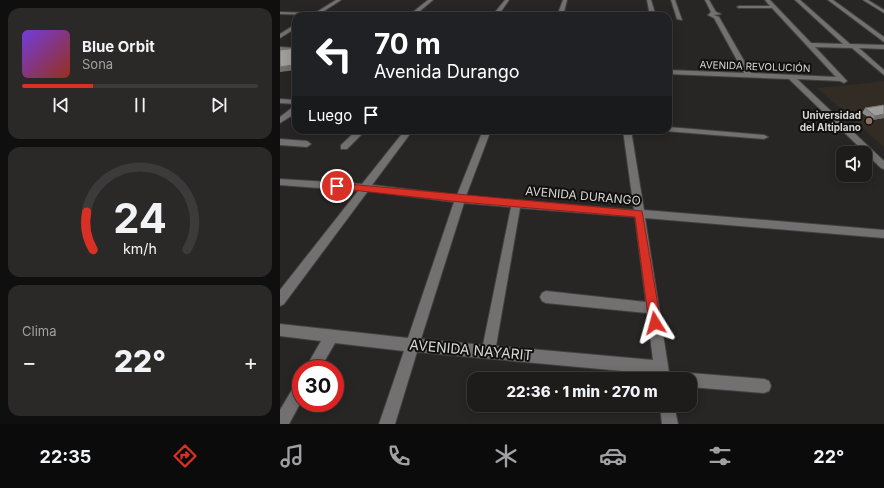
<!DOCTYPE html>
<html lang="es">
<meta charset="utf-8">
<style>
:root{--surface:#1e1c1b;--page:#2b2928;--text:#f1f3f6;--muted:#a1a1a3;--line:#3c3a3a;--accent:#d93025}
body{margin:0;font-family:Inter,sans-serif;background:var(--page);color:var(--text);height:100vh;display:flex;flex-direction:column;font-size:15px;white-space:nowrap}
*{box-sizing:border-box;margin:0}
p{font-size:13px;color:var(--muted)}
.icon{flex:none;width:22px;height:22px;fill:none;stroke:currentColor;stroke-width:2;stroke-linecap:round;stroke-linejoin:round}
.map{position:relative;flex:1;overflow:hidden}
.sheet{display:flex;flex-direction:column;gap:8px;padding:8px;background:#100f0f;width:280px}
.sheet>*{flex:none}
.guide{position:absolute;left:12px;top:12px;width:380px;height:122px;border-radius:12px;box-shadow:0 2px 10px #0003,0 0 0 1px var(--line);background:#202124;color:#fff;overflow:hidden}
.controls{position:absolute;left:556px;top:146px;display:grid;gap:8px}
.controls a{display:grid;place-items:center;width:36px;height:36px;border-radius:8px;background:var(--surface);box-shadow:0 2px 10px #0003,0 0 0 1px var(--line);font-size:20px}
.speed{position:absolute;left:12px;top:360px;display:flex;gap:8px;font-size:20px;font-weight:700;text-align:center}
.speed>*{display:grid;place-content:center;width:52px;height:52px;border-radius:50%;background:var(--surface);box-shadow:0 2px 10px #0003,0 0 0 1px var(--line);line-height:1}
.speed .limit{border:6px solid #d22;background:#fff;color:#111}
.pin{position:absolute;display:grid;place-items:center;width:34px;height:34px;color:#fff;margin:-17px;border:2px solid #fff;border-radius:50%;box-shadow:0 1px 4px #0007}
.me{position:absolute;width:44px;margin:-22px;rotate:352deg;stroke-linejoin:round;filter:drop-shadow(0 0 3px #0008)}
.turn{display:flex;align-items:center;gap:14px;height:84px;padding:0 16px;font-size:18px}
.turn .icon{width:52px;height:52px;stroke-width:2.5}
.turn b{display:block;font-size:28px;line-height:34px}
.then{display:flex;align-items:center;height:38px;padding:0 16px;background:#0003;gap:8px;font-size:15px}
.big{font-size:30px;font-weight:800;line-height:1.1}
.sheet .card{flex:1;display:flex;flex-direction:column;justify-content:center;gap:6px;min-width:0;padding:0 14px;border-radius:12px;background:var(--page)}
.sheet .dial{align-items:center;gap:0}
.dial svg{height:104px;overflow:visible;fill:none;stroke:var(--line);stroke-width:7;stroke-linecap:round;text-anchor:middle}
.dial text{fill:var(--text);stroke:none}
.song{display:flex;align-items:center;gap:12px}
.cover{width:48px;height:48px;border-radius:6px;background:linear-gradient(135deg,hsl(260 70% 55%),hsl(10 70% 35%))}
.played{height:4px;border-radius:2px;background:linear-gradient(90deg,var(--accent) 30%,var(--line) 30%)}
.keys{display:flex;justify-content:space-around;direction:ltr}
.heat{display:flex;justify-content:space-between;align-items:center;font-size:22px;direction:ltr}
.trip{position:absolute;left:187px;top:372px;width:230px;height:40px;border-radius:12px;background:var(--surface);box-shadow:0 2px 10px #0003,0 0 0 1px var(--line);font-weight:800;line-height:40px;text-align:center}
.menu{display:flex;height:64px;justify-content:space-around;align-items:center;background:#0c0b0b;color:var(--muted)}
.menu .icon{width:28px;height:28px}
.menu .selected{color:var(--accent)}
.menu b{font-size:18px;color:var(--text)}
main{display:flex;flex:1;min-height:0}
.map>svg:first-child{display:block}
.built{fill:#322c25}
.lines{fill:none;stroke-linecap:round;stroke-linejoin:round}
.minor-casing{stroke:#444240;stroke-width:2}
.minor{fill:#727070;fill-rule:evenodd}
.wall{fill:#8a8885}
.shaded-wall{fill:#706f6c}
.building{fill:#a09e9b;stroke:#706f6c}
.route{fill:#d93025;stroke:#8d1f18}
.education-dot{fill:#8d6e63;stroke:#10100f;stroke-width:1.5}
.labels{text-anchor:middle;stroke-width:4;stroke-linejoin:round;paint-order:stroke}
.far-street-label{font-size:10px;fill:#d8d7d6;stroke:#10100f}
.far-poi-label{font-size:10px;font-weight:bold;fill:#d8d7d6;stroke:#10100f;text-anchor:end}
.street-label{font-size:12px;fill:#d8d7d6;stroke:#10100f}
.near-street-label{font-size:14px;fill:#d8d7d6;stroke:#10100f}
</style>
<main>
<section class="sheet">
<div class="card">
<div class="song"><i class="cover"></i><div><b>Blue Orbit</b><p>Sona</p></div></div>
<div class="played"></div>
<div class="keys"><svg class="icon" aria-label="previous" viewBox="0 0 24 24"><path d="M18 5L8 12l10 7zM5 5v14"/></svg><svg class="icon" aria-label="pause" viewBox="0 0 24 24"><path d="M8 5v14M16 5v14"/></svg><svg class="icon" aria-label="next" viewBox="0 0 24 24"><path d="M6 5l10 7-10 7zM19 5v14"/></svg></div>
</div>
<div class="card dial"><svg viewBox="0 0 100 80">
<path d="M14 69A42 42 0 1 1 86 69"/>
<path d="M14 69A42 42 0 0 1 9 40" stroke="#d93025"/>
<text x="50" y="56" font-size="32" font-weight="700">24</text>
<text x="50" y="72" font-size="11">km/h</text>
</svg></div>
<div class="card"><p>Clima</p>
<div class="heat"><a>−</a><b class="big">22°</b><a>+</a></div>
</div>
</section>
<div class="map">
<svg width="604" height="424" viewBox="0 0 604 424">
<rect width="100%" height="100%" fill="#282624"/>
<!-- built -->
<path class="built" d="M604,81v66l-67,-59 33,-3z"/>
<g class="lines">
<!-- minor casing -->
<g class="minor-casing">
<path id="minor" d="M56,0h5l-20,13 26,1 3,2 -70,-2v-2l35,1z
M148,0h5l-19,16h-6z
M225,0h4l-11,16h-6z
M283,0h4l-4,16h-6z
M367,0h4l5,16h-6z
M391,0h4l7,20 -5,-1z
M425,0h4l7,12 5,2 -7,1 5,2 32,56 85,4 -64,-69h-33l-2,-1 2,-1h31l-5,-6h5l41,43 32,1 -48,-44h5l50,44 34,1v4l-25,-1 25,22v5l-32,-27 -37,-1 32,34 -3,2 -4,-2 -43,-2 87,82v8l-3,-1 -92,-89 -121,-5v-4l76,3 -30,-55 -6,-3 3,-3z
M548,0h5l51,37v5z
M583,0h5l16,10v3z
M16,24v4l-16,10v-4z
M0,47l16,1v4l-16,-1z
M0,99l16,1v4l-16,-1z
M13,107h3v6l-16,10v-6z
M388,127l96,8 4,2 -4,2 -99,-8 3,-1z
M77,130h9l-19,19h-6v-4z
M125,130h8l-41,55 85,10 26,-65h8l-25,66 168,14 -11,-80h8l13,80 240,20v8l-239,-20 25,161h-14l-1,-5 -238,-22 -22,72h-16l25,-73 -69,-8 -15,26h-15l16,-28 -41,-5v-12l128,14 46,-136 -86,-11 -84,113 -4,2v-16l78,-99 -78,-6v-6l82,5zM184,203l47,4 -28,138 -62,-6zM240,208l115,9 11,85 -100,-11 -4,2 -2,4 2,4 4,2 101,10 6,47 -157,-14z
M0,139l27,2 4,3 -4,3 -27,-2z
M410,373l74,6 5,2 2,5 -2,5 -5,2 -74,-6v-8h-7l2,-4z
M21,381v21l-12,22h-9v-14l16,-27z
M380,405h14l4,19h-16z"/>
</g>
<!-- minor -->
<use href="#minor" class="minor"/>
</g>
<!-- wall -->
<path class="wall" d="M604,105v13l-12,2 -10,-7 3,-5z"/>
<!-- shaded-wall -->
<path class="shaded-wall" d="M15,62h1v8l-16,2v-5z
M604,114v4l-12,2 3,-4z"/>
<!-- building -->
<path class="building" d="M16,48v14h-1l-2,3 -13,2v-17z
M604,105v9l-9,2 -10,-8z"/>
<!-- route -->
<path class="route" d="M57,183l305,28 19,112 -2,4 -4,2 -4,-2 -2,-4 -14,-106 -175,-15 -126,-14 -1,-2z"/>
<!-- markers -->
<circle class="education-dot" cx="589" cy="121" r="4"/>
<g class="labels">
<!-- far-street labels -->
<g class="far-street-label">
<text transform="translate(475 66) rotate(2)" y="4">AVENIDA REVOLUCIÓN</text>
</g>
<!-- far-poi labels -->
<g class="far-poi-label">
<text x="581" y="119">Universidad<tspan x="581" dy="12">del Altiplano</tspan></text>
</g>
<!-- street labels -->
<g class="street-label">
<text transform="translate(303 196) rotate(5)" y="4">AVENIDA DURANGO</text>
</g>
<!-- near-street labels -->
<g class="near-street-label">
<text transform="translate(191 350) rotate(5)" y="5">AVENIDA NAYARIT</text>
</g>
</g>
</svg>
<div class="controls">
<a><svg class="icon" aria-label="sound" viewBox="0 0 24 24"><path d="M4 9h4l5-4v14l-5-4H4zM17 9q2 3 0 6"/></svg></a>
</div>
<div class="speed"><div class="limit">30</div></div>
<div class="pin" style="left:57px;top:186px;background:#d93025"><svg class="icon" aria-label="arrive" viewBox="0 0 24 24"><path d="M6 21V4h12l-3 4 3 4H6"/></svg></div>
<svg class="me" style="left:375px;top:323px" viewBox="-20 -20 40 40"><path d="M0-17L14 15 0 8-14 15z" fill="#d93025" stroke="#fff" stroke-width="4"/></svg>
<div class="trip">22:36 · 1 min · 270 m</div>
<div class="guide">
<div class="turn"><svg class="icon" aria-label="left" viewBox="0 0 24 24"><path d="M17 20v-9H6M10 6l-5 5 5 5"/></svg><div><b>70 m</b>Avenida Durango</div></div>
<div class="then">Luego<svg class="icon" aria-label="arrive" viewBox="0 0 24 24"><path d="M6 21V4h12l-3 4 3 4H6"/></svg></div>
</div>
</div>
</main>
<nav class="menu">
<b>22:35</b>
<svg class="icon selected" aria-label="directions" viewBox="0 0 24 24"><path d="M12 3l9 9-9 9-9-9zM9 14v-3h6M13 9l2 2-2 2"/></svg>
<svg class="icon" aria-label="music" viewBox="0 0 24 24"><path d="M9 18V5l10-2v13"/><circle cx="6" cy="18" r="3"/><circle cx="16" cy="16" r="3"/></svg>
<svg class="icon" aria-label="phone" viewBox="0 0 24 24"><path d="M5 4h4l2 5-3 2q2 4 5 5l2-3 5 2v4C11 20 4 13 5 4z"/></svg>
<svg class="icon" aria-label="climate" viewBox="0 0 24 24"><path d="M12 3v18M4 7l16 10M4 17L20 7"/></svg>
<svg class="icon" aria-label="car" viewBox="0 0 24 24"><path d="M5 17H2v-5l4-1 3-4h7l3 4 3 1v5h-3M9 17h6M6 11h13"/><circle cx="7" cy="17" r="2"/><circle cx="17" cy="17" r="2"/></svg>
<svg class="icon" aria-label="filters" viewBox="0 0 24 24"><path d="M4 7h16M4 17h16"/><circle cx="9" cy="7" r="2"/><circle cx="15" cy="17" r="2"/></svg>
<b>22°</b>
</nav>
